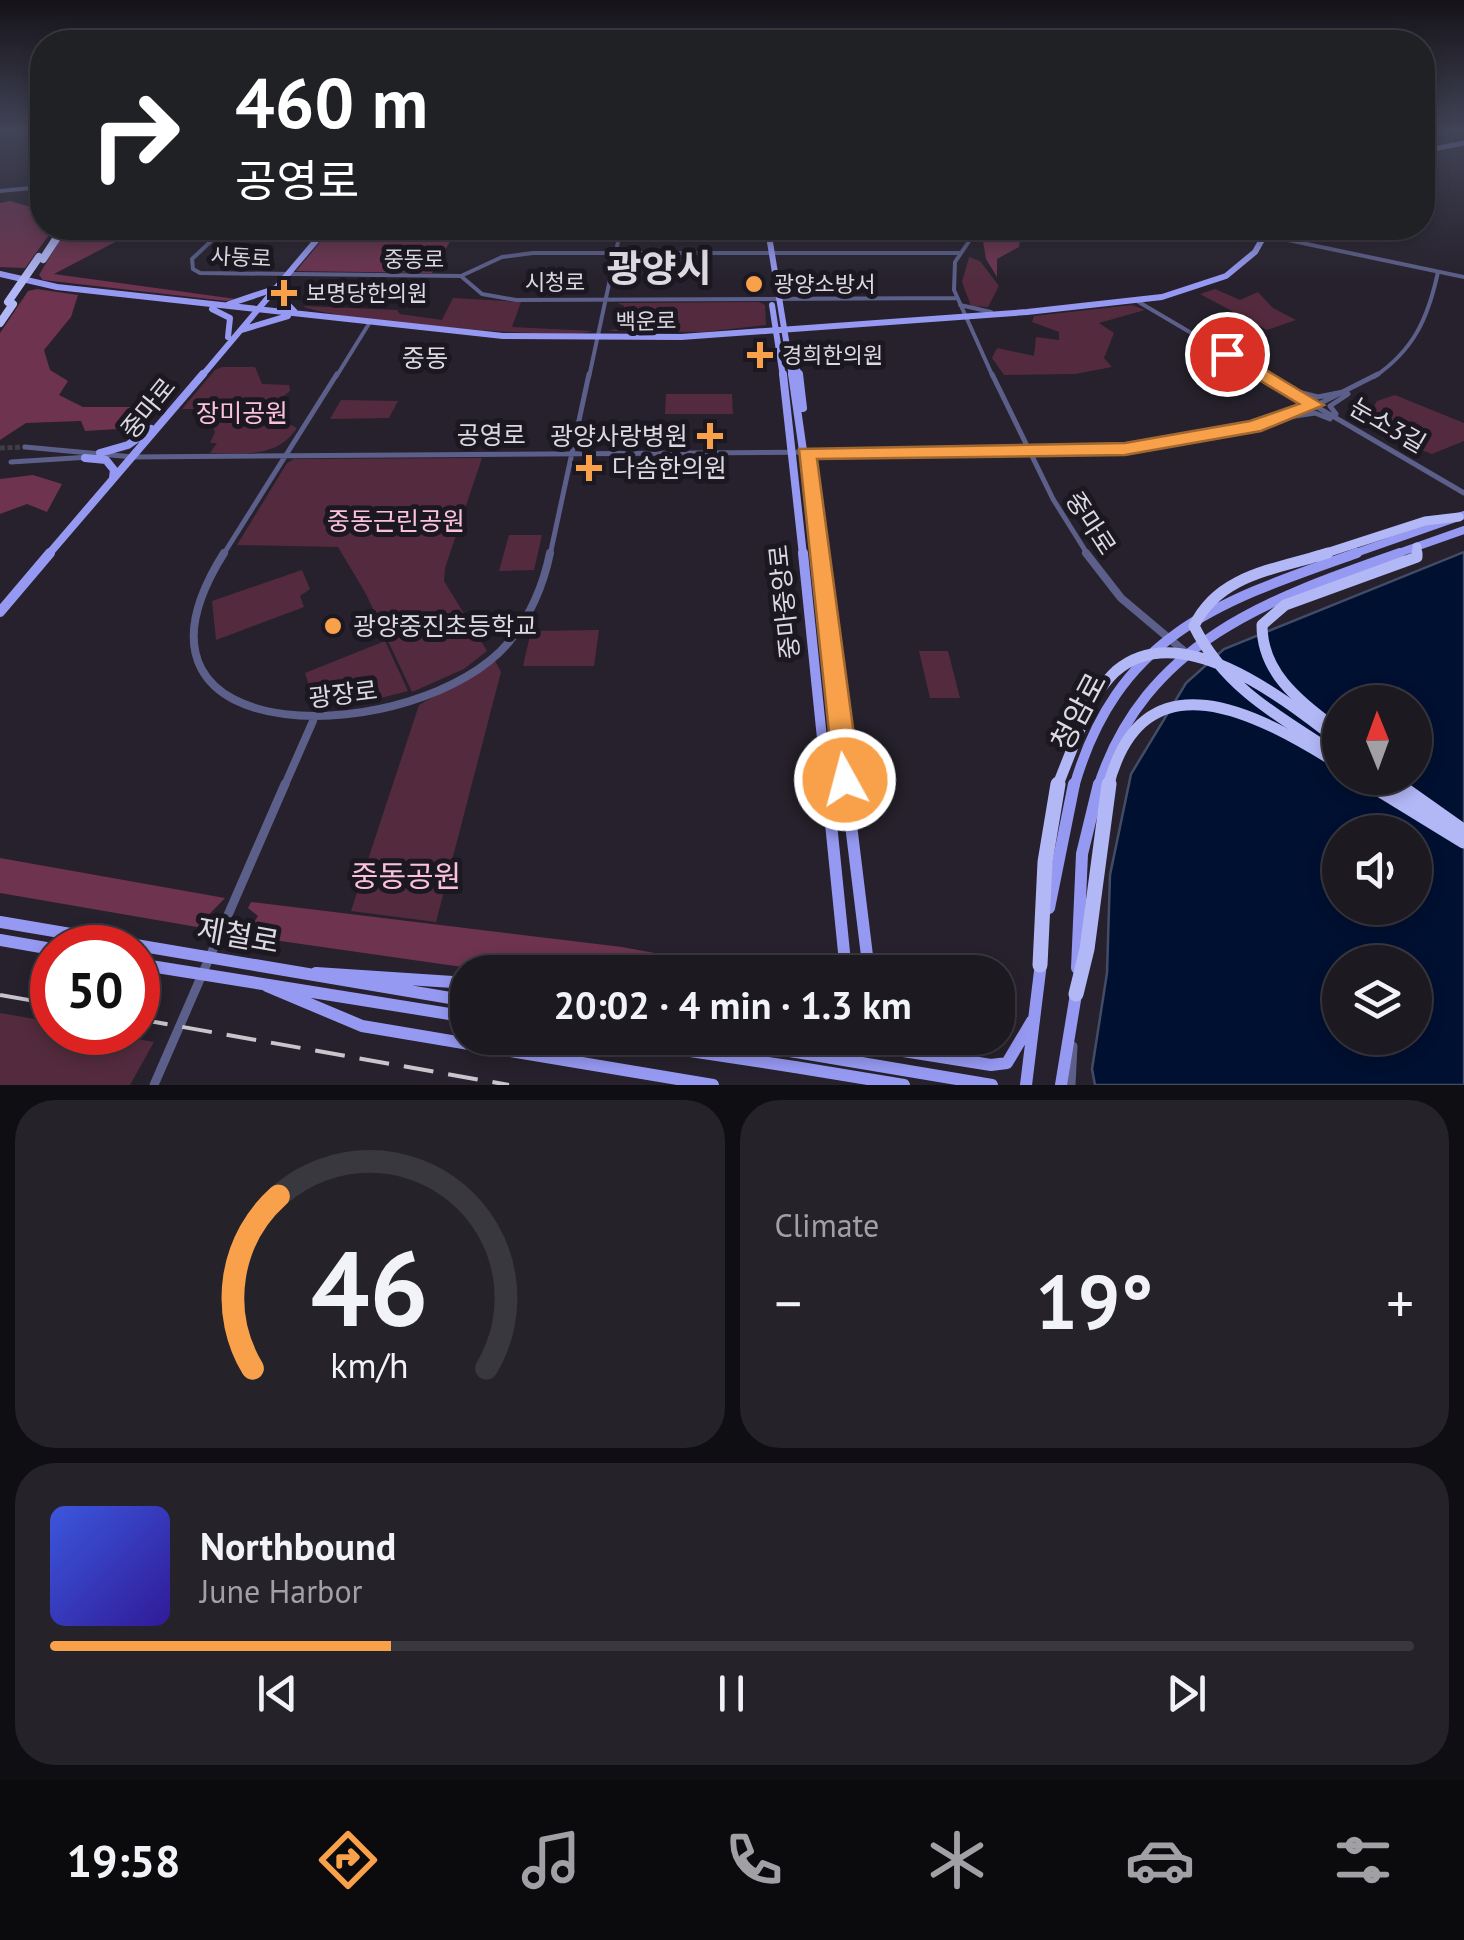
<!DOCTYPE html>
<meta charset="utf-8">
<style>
:root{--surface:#1c1921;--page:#25222a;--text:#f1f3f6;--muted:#a0a0a5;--line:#3a383f;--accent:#f8a14a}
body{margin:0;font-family:"PT Sans","Noto Sans KR",sans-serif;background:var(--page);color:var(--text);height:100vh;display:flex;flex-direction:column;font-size:38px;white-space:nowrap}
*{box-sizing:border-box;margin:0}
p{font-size:32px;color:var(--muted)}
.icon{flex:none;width:55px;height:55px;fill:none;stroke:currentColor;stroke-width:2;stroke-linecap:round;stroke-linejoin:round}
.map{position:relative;height:1085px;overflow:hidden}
.sheet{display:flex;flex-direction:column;gap:15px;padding:15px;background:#0f0e12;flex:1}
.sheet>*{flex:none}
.top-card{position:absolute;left:30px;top:30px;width:1405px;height:210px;border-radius:40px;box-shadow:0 5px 15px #0003,0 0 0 2px var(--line);background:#202124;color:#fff;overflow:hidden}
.needle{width:65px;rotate:359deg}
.buttons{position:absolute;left:1322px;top:685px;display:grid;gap:20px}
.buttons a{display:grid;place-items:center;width:110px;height:110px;border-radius:50%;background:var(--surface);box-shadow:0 5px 15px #0003,0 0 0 2px var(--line);font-size:50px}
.speed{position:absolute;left:30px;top:925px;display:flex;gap:20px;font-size:50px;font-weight:700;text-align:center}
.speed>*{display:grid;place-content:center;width:130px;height:130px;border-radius:50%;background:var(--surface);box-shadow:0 5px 15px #0003,0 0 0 2px var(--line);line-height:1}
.speed .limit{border:15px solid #d22;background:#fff;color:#111}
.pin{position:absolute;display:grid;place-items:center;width:85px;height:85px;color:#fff;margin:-42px;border:5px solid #fff;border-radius:50%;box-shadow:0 2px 10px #0007}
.me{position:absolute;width:110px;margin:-55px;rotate:353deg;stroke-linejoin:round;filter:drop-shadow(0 0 8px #0008)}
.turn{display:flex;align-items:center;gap:35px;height:210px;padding:0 40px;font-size:45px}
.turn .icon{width:130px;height:130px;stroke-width:2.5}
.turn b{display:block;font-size:70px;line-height:85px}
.big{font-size:75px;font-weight:800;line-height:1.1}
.sheet .widget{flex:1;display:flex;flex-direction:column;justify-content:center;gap:15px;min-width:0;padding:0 35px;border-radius:40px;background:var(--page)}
.sheet .dial{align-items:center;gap:0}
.dial svg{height:260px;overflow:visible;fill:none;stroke:var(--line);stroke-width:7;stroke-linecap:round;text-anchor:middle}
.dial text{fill:var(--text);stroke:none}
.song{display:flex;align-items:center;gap:30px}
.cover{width:120px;height:120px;border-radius:15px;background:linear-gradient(135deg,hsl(230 70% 55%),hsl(250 70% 35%))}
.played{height:10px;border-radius:5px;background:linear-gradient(90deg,var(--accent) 25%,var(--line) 25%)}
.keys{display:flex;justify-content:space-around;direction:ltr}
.heat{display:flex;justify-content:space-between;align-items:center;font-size:55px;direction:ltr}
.sheet .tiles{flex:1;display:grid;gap:15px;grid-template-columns:1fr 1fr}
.widget:last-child{grid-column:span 2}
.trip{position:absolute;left:450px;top:955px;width:565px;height:100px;border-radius:40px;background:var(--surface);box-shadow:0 5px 15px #0003,0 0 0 2px var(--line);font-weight:800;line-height:100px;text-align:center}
.dock{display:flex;height:160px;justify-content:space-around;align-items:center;background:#0b0a0d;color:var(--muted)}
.dock .icon{width:70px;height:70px}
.dock .active{color:var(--accent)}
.dock b{font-size:45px;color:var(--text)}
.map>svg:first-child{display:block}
.green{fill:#542b3e}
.forest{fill:#6d334f}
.water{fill:#001031;stroke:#424c66;stroke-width:2.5;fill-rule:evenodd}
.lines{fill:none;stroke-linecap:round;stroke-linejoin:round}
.minor-tunnel{stroke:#413d47;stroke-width:5;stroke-dasharray:5 2.5;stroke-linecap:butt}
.minor-far3{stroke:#5c5f89;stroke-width:4}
.minor-far2{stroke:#5c5f89;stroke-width:5}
.minor-far1{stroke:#5c5f89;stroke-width:8}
.minor{stroke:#5c5f89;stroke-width:9}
.major-far4{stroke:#9699f1;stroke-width:5}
.major-far3{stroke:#9699f1;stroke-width:6}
.major-far2{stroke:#9699f1;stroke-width:8}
.major-far1{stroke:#9699f1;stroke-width:10}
.major{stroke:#9699f1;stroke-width:12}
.highway-far4{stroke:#b2b7f6;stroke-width:5}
.highway-far3{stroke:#b2b7f6;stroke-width:8}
.highway-far2{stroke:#b2b7f6;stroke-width:9}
.highway-far1{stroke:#b2b7f6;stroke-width:11}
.highway{stroke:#b2b7f6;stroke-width:15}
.rail{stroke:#c8c5cd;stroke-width:4;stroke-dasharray:30 15;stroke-linecap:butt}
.major-bridge{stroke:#9699f1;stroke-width:12}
.highway-bridge-far1{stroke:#b2b7f6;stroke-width:8}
.highway-bridge{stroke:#b2b7f6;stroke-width:11}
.route{fill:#f8a14a;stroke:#a16930;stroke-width:2.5}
.poi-dot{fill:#f8a14a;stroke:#1c1822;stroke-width:4}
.labels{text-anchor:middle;stroke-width:10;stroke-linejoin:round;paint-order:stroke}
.far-street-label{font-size:22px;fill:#dcd9e1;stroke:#1c1822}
.far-poi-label{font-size:22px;fill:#dcd9e1;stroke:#1c1822;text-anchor:start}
.far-quarter-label{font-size:25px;fill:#dcd9e1;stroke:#1c1822}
.street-label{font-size:25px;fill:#dcd9e1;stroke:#1c1822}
.park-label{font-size:25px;fill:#fac1d9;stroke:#1c1822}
.poi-label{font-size:25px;fill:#dcd9e1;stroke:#1c1822;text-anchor:start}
.near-street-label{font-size:30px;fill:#dcd9e1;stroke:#1c1822}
.near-park-label{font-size:30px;fill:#fac1d9;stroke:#1c1822}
.far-town-label{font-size:38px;font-weight:bold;fill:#dcd9e1;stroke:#1c1822}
</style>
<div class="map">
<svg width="1464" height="1085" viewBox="0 0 1464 1085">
<rect width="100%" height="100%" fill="#26212c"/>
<!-- green -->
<path class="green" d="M969,257l11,4 19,25 -11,21 -17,-1 -9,-24z
M1215,289l25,11 18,-8 15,16 23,12 -29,10 -67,-36z
M453,298l68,4 -9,25 80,4c-23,10 -267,-11 -289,-25l94,4 3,4 42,6z
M759,302l6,3 1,20 -62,7 -97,-1 15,-3 2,-22 -6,-3z
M1132,305l13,5 -46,13 15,10 -10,25 8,9 -37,7 -71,1 -12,-17 5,-10 37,8 2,-19 23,3v-8l-27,-10 2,-6z
M222,367h33l7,17 27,1 1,6 -16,13 13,19 10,5c-21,31 -53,25 -87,25l7,-10h-7l5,-11 -9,-23h-24l33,-39z
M666,394h66l1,20h-68z
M1395,395l69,28v18l-32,13c-25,-9 -53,-18 -59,-46l4,-7z
M341,400l57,1 -9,17 -59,1z
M482,458l-37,110 -1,13 43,70 -23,18 -52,23 -46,-98 -28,-47 -101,-2 50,-82 7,-4z
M509,535h33l-8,35 -35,1z
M302,570l8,19 -10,7 4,11 -88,33 -4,-39z
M599,630l-5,36h-71l8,-35z
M385,641l23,50 -58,15 -34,1 -11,-34z
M919,651h29l12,47h-30z
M495,661l6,11 -65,250 -85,-11 68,-206z
M0,1013l52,9v10l54,1 48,9 -24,43h-130z"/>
<!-- forest -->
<path class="forest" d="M10,201l32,9v18h12l-29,40 -25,-1v-64z
M67,228l71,2 -84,44 182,25 -10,2 -183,-21 -4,-5z
M332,228h139l-19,10 -20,35 -136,-2z
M989,228h51l6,4 -25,3 -2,12 -22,12v18l-11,-18 -4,-24z
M37,289l41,6 -7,22 -27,33 6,20 18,11 -9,14 24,12h51l-16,22 -33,2 -4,-10 -55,2 -26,17v-107l28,-42z
M33,475l29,9 -15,28 -20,-8 -27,10v-35z
M0,858l225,40 -28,29 -197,-34z
M251,902l371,45 135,25h-260l-244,-35 -5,-5 10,-16 -10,-8z"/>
<!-- water -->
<path class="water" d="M1464,552v533h-369l-3,-16 15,-96 3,-98 21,-101 55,-91 38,-34zM1340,702h75v76h-75zM1340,832h75v76h-75zM1340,962h75v76h-75z"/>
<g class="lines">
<!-- minor-tunnel -->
<path class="minor-tunnel" d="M0,448l25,-1"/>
<!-- minor-far3 -->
<path class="minor-far3" d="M0,191l42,-4
M225,228l-33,31 1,10 7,4 261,3 41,-19 31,-4h427
M978,228l-23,34 -1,28 39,87
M1264,235l200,42
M462,277l20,17 34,6 441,-2
M1137,301l129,76
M960,305l31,7
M336,377l34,-55
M589,377l32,-149
M1374,377c40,-27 54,-59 64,-105"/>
<!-- minor-far2 -->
<path class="minor-far2" d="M992,374l61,125 35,56
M1261,374l203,119
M1302,393l16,4 25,-5
M1336,414l-6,-8 18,-12
M1289,417l26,-4 15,6
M25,447l108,10 957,-7 161,-23 54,-16 73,-37
M11,462l79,-5
M223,555l114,-181
M550,555l39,-181"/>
<!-- minor-far1 -->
<path class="minor-far1" d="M224,553c-130,206 197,194 285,89 22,-27 34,-55 41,-89
M1086,553l35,45 63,53
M284,787l29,-66"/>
<!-- minor -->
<path class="minor" d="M154,1085l131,-301
M1071,1085l2,-39"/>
<!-- major-far4 -->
<path class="major-far4" d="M1422,151l42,-8
M768,228l1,10
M318,238l9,-10
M1262,238l6,-10"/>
<!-- major-far3 -->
<path class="major-far3" d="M769,236l23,141
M0,274l57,13 446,49 178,1 346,-25 135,-15 64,-21 29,-24 9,-16
M273,289l22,23
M229,304l42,-14
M772,305l11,72
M212,309l18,9 -2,19
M241,330l47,-14
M790,351l10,26
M201,377l119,-141"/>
<!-- major-far2 -->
<path class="major-far2" d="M783,374l20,181
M792,374l26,181
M799,374l4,34
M100,453l28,-8 23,-16
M85,458l21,2 8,10 -1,8
M48,555l155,-181
M1350,555l114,-40
M1393,555l71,-25"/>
<!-- major-far1 -->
<path class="major-far1" d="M803,553l24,234
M818,553l28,234
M0,612l50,-59
M1074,787c44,-154 147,-186 283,-234
M1098,787c47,-145 170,-188 302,-234"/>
<!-- major -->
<path class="major" d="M827,784l19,188
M846,784l23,188
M1049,908l25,-124
M0,922l468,79
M0,940l52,9
M138,964l330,53
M1077,968l5,-114 17,-70
M316,973l152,10
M267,986l95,40 351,59
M604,1038l191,29
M702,1038l94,14
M822,1038l169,27 16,-2 25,-42
M904,1038l12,11
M1026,1085l15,-122
M1061,1085l15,-91"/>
<!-- highway-far4 -->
<path class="highway-far4" d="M56,238l7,-10"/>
<!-- highway-far3 -->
<path class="highway-far3" d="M43,259l15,-23
M0,323l13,-19"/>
<!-- highway-far2 -->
<path class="highway-far2" d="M1417,547v8
M1320,555l105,-34 34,-4"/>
<!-- highway-far1 -->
<path class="highway-far1" d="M1318,556l10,-3
M1340,732c-37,-29 -78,-56 -78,-107l23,-20 132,-48v-4
M1361,778l14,9
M1387,778l13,9
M1057,787l34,-86
M1108,787c35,-137 150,-73 232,-22"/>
<!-- highway -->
<path class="highway" d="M1371,784l93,57
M1396,784l68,48
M1040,965l5,-103 13,-78
M1076,994l11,-45 22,-165"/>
<!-- rail -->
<path class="rail" d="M0,995l52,9
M138,1019l371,66"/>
<!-- major-bridge -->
<path class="major-bridge" d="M796,1052l196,33
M795,1067l109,18"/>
<!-- highway-bridge-far1 -->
<path class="highway-bridge-far1" d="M8,302l31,-45"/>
<!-- highway-bridge -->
<path class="highway-bridge" d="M1318,556c-48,14 -101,21 -124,70 31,63 89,93 146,130
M1091,701c8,-10 16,-22 25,-30 66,-56 172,31 224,71"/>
</g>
<!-- sky -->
<linearGradient id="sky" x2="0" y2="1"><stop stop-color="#151218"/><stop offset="0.46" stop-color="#414356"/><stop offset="1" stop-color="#414356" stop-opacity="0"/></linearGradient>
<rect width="1464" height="282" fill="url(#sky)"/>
<!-- route -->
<path class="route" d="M1221,350h12l91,55 -63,26 -136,24 -308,4 43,321 -4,9 -11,3 -10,-3 -36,-340 326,-6 125,-22 49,-17 -78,-47z"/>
<!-- markers -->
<g class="poi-dot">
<circle cx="754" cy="284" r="10"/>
<path d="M279 278h10v10h10v10h-10v10h-10v-10h-10v-10h10z"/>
<path d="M755 340h10v10h10v10h-10v10h-10v-10h-10v-10h10z"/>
<path d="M705 421h10v10h10v10h-10v10h-10v-10h-10v-10h10z"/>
<path d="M584 453h10v10h10v10h-10v10h-10v-10h-10v-10h10z"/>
<circle cx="333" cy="626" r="10"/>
</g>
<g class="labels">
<!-- far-street labels -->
<g class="far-street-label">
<text transform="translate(241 257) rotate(3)" y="8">사동로</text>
<text x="414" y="267">중동로</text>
<text x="555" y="290">시청로</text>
<text transform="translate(646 321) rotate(-1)" y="8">백운로</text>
</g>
<!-- far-poi labels -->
<g class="far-poi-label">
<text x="774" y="292">광양소방서</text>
<text x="306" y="301">보명당한의원</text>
<text x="782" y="363">경희한의원</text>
</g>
<!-- far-quarter labels -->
<g class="far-quarter-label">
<text x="425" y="367">중동</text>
</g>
<!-- street labels -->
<g class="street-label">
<text transform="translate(148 408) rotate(-51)" y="9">중마로</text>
<text transform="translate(1388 425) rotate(30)" y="9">눈소3길</text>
<text x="491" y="444">공영로</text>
<text transform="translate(1091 523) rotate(57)" y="9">중마로</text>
<text transform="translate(784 602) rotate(-96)" y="9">중마중앙로</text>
<text transform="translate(343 694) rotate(-7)" y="9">광장로</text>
</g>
<!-- park labels -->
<g class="park-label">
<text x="242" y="422">장미공원</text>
<text x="396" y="530">중동근린공원</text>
</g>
<!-- poi labels -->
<g class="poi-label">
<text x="688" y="445" text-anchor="end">광양사랑병원</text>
<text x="612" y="477">다솜한의원</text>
<text x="353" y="635">광양중진초등학교</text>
</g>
<!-- near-street labels -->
<g class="near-street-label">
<text transform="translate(1079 712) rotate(-62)" y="10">청암로</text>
<text transform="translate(238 936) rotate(10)" y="10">제철로</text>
</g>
<!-- near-park labels -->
<g class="near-park-label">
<text x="406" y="887">중동공원</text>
</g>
<!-- far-town labels -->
<g class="far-town-label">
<text x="659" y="282">광양시</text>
</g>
</g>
</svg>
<div class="buttons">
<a><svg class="needle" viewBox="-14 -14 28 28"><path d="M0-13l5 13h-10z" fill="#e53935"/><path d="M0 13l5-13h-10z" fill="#a0a0a5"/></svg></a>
<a><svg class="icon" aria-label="sound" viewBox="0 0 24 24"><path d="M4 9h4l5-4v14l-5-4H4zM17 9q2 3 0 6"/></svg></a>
<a><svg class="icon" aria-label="layers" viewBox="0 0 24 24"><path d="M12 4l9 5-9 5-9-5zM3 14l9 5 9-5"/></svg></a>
</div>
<div class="speed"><div class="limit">50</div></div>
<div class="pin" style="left:1227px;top:354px;background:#d93025"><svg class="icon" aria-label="arrive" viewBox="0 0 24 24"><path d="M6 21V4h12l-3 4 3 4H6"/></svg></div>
<svg class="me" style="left:845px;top:780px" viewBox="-20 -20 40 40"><circle r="17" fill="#f8a14a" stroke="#fff" stroke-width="3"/><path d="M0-11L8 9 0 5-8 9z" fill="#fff"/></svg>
<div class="trip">20:02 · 4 min · 1.3 km</div>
<div class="top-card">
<div class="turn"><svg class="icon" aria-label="right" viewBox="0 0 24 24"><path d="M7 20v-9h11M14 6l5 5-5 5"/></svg><div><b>460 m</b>공영로</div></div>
</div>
</div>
<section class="sheet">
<div class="tiles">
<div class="widget dial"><svg viewBox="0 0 100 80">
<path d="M14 69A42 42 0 1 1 86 69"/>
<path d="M14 69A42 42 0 0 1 22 16" stroke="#f8a14a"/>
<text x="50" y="56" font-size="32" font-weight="700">46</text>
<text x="50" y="72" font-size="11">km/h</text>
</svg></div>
<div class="widget"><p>Climate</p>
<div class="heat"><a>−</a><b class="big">19°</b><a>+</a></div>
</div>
<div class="widget">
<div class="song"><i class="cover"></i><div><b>Northbound</b><p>June Harbor</p></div></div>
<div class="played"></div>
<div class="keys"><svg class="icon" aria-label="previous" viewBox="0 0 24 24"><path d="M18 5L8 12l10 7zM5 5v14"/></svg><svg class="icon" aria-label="pause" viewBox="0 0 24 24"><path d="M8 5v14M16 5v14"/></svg><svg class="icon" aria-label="next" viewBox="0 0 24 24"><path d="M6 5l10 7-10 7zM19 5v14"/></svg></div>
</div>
</div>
</section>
<nav class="dock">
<b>19:58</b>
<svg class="icon active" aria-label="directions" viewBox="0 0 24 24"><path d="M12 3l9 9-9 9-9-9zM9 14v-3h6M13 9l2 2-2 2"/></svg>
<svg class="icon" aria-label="music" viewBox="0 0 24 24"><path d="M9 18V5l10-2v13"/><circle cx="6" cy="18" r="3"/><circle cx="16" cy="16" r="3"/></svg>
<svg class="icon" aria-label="phone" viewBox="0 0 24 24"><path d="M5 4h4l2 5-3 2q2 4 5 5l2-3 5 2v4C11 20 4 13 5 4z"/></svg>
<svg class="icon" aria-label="climate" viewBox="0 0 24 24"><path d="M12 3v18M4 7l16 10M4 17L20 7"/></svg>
<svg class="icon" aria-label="car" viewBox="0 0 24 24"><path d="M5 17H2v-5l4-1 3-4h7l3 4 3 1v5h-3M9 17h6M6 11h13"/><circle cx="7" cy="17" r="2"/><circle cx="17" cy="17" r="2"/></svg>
<svg class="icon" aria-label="filters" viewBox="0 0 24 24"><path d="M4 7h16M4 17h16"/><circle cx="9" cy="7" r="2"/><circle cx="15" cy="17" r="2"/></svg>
</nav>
